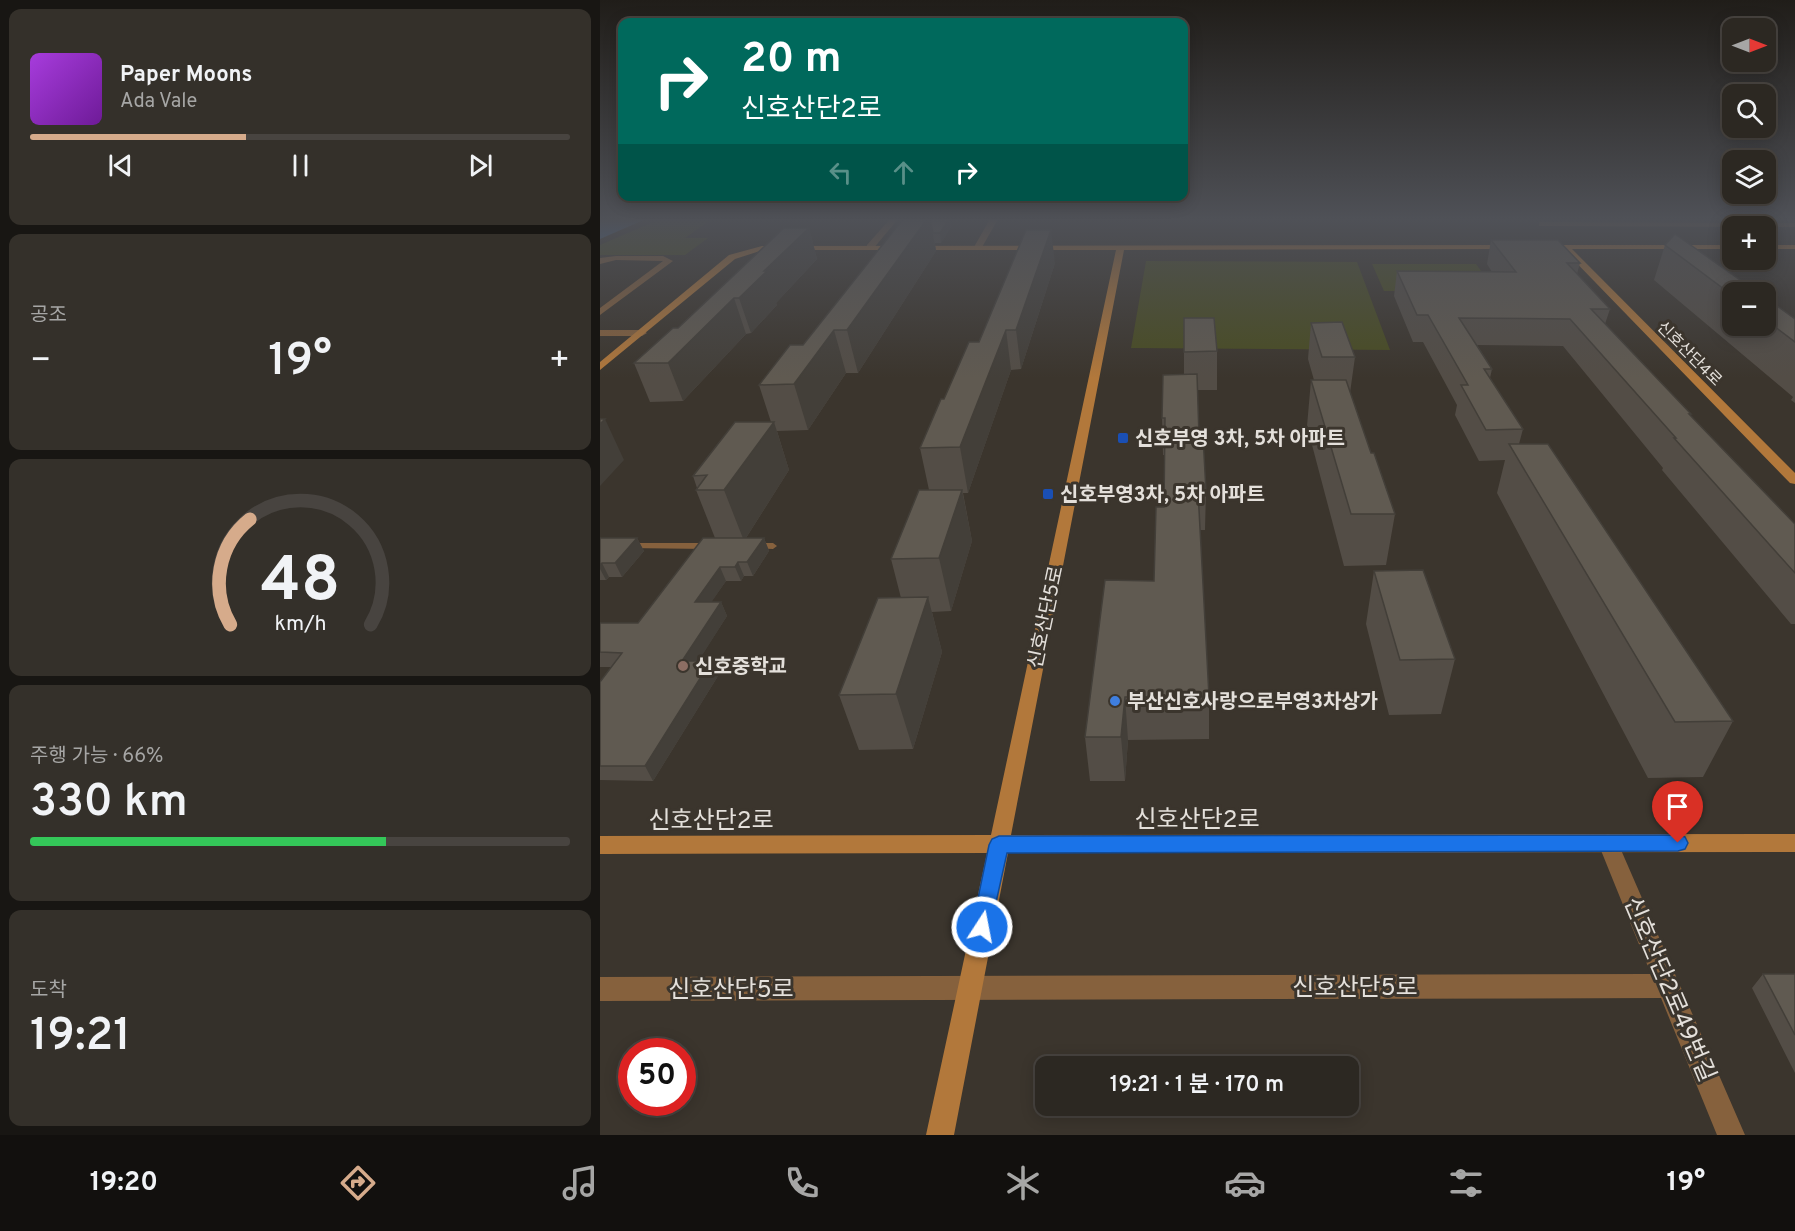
<!DOCTYPE html>
<html lang="ko">
<meta charset="utf-8">
<style>
:root{--surface:#2c2822;--page:#34302a;--text:#f1f3f6;--muted:#a6a6a5;--line:#484440;--accent:#d6ab8b}
body{margin:0;font-family:Overpass,"Noto Sans KR",sans-serif;background:var(--page);color:var(--text);height:100vh;display:flex;flex-direction:column;font-size:22px;white-space:nowrap}
*{box-sizing:border-box;margin:0}
p{font-size:20px;color:var(--muted)}
.icon{flex:none;width:33px;height:33px;fill:none;stroke:currentColor;stroke-width:2;stroke-linecap:round;stroke-linejoin:round}
.map{position:relative;flex:1;overflow:hidden}
.sheet{display:flex;flex-direction:column;gap:9px;padding:9px;background:#181613;width:600px}
.sheet>*{flex:none}
.guide{position:absolute;left:18px;top:18px;width:570px;height:183px;border-radius:12px;box-shadow:0 3px 15px #0003,0 0 0 2px var(--line);background:#00695c;color:#fff;overflow:hidden}
.needle{width:39px;rotate:90deg}
.buttons{position:absolute;left:1122px;top:18px;display:grid;gap:12px}
.buttons a{display:grid;place-items:center;width:54px;height:54px;border-radius:12px;background:var(--surface);box-shadow:0 3px 15px #0003,0 0 0 2px var(--line);font-size:30px}
.speed{position:absolute;left:18px;top:1038px;display:flex;gap:12px;font-size:30px;font-weight:700;text-align:center}
.speed>*{display:grid;place-content:center;width:78px;height:78px;border-radius:50%;background:var(--surface);box-shadow:0 3px 15px #0003,0 0 0 2px var(--line);line-height:1}
.speed .limit{border:9px solid #d22;background:#fff;color:#111}
.pin{position:absolute;display:grid;place-items:center;width:51px;height:51px;color:#fff;margin:-62px -26px;border-radius:50% 50% 50% 0;rotate:-45deg;box-shadow:0 0 6px #0007}
.pin .icon{rotate:45deg}
.me{position:absolute;width:66px;margin:-33px;rotate:11deg;stroke-linejoin:round;filter:drop-shadow(0 0 4px #0008)}
.turn{display:flex;align-items:center;gap:21px;height:126px;padding:0 24px;font-size:27px}
.turn .icon{width:78px;height:78px;stroke-width:2.5}
.turn b{display:block;font-size:42px;line-height:51px}
.lanes{display:flex;align-items:center;height:57px;padding:0 24px;background:#0003;justify-content:center;gap:30px;direction:ltr}
.lanes .off{opacity:.35}
.big{font-size:45px;font-weight:600;line-height:1.1}
.sheet .widget{flex:1;display:flex;flex-direction:column;justify-content:center;gap:9px;min-width:0;padding:0 21px;border-radius:12px;background:var(--page)}
.sheet .dial{align-items:center;gap:0}
.dial svg{height:156px;overflow:visible;fill:none;stroke:var(--line);stroke-width:7;stroke-linecap:round;text-anchor:middle}
.dial text{fill:var(--text);stroke:none}
.song{display:flex;align-items:center;gap:18px}
.cover{width:72px;height:72px;border-radius:9px;background:linear-gradient(135deg,hsl(280 70% 55%),hsl(280 70% 35%))}
.played{height:6px;border-radius:3px;background:linear-gradient(90deg,var(--accent) 40%,var(--line) 40%)}
.keys{display:flex;justify-content:space-around;direction:ltr}
.heat{display:flex;justify-content:space-between;align-items:center;font-size:33px;direction:ltr}
.charge{height:9px;border-radius:4px;background:linear-gradient(90deg,#34c759 66%,var(--line) 0)}
.trip{position:absolute;left:435px;top:1056px;width:324px;height:60px;border-radius:12px;background:var(--surface);box-shadow:0 3px 15px #0003,0 0 0 2px var(--line);font-weight:600;line-height:60px;text-align:center}
.tabs{display:flex;height:96px;justify-content:space-around;align-items:center;background:#12100e;color:var(--muted)}
.tabs .icon{width:42px;height:42px}
.tabs .on{color:var(--accent)}
.tabs b{font-size:27px;color:var(--text)}
main{display:flex;flex:1;min-height:0}
.map>svg:first-child{display:block}
.green{fill:#494c21}
.water{fill:#436da2}
.lines{fill:none;stroke-linecap:round;stroke-linejoin:round}
.lane{fill:#86613d;fill-rule:evenodd}
.street{fill:#86613d;fill-rule:evenodd}
.secondary{fill:#b2783b;fill-rule:evenodd}
.wall{fill:#534d46}
.shaded-wall{fill:#433f39}
.building{fill:#605a51;stroke:#433f39;stroke-width:1.5}
.route{fill:#1a73e8;stroke:#114b97;stroke-width:1.5}
.transit-dot{fill:#1a4fb4;stroke:#3b352d;stroke-width:2}
.education-dot{fill:#8d6e63;stroke:#3b352d;stroke-width:2}
.shop-dot{fill:#3f7fe0;stroke:#3b352d;stroke-width:2}
.labels{text-anchor:middle;stroke-width:6;stroke-linejoin:round;paint-order:stroke}
.far-street-label{font-size:16px;fill:#e4e0db;stroke:#3b352d}
.poi-label{font-size:20px;font-weight:bold;fill:#e4e0db;stroke:#3b352d;text-anchor:start}
.street-label{font-size:20px;fill:#e4e0db;stroke:#3b352d}
.near-street-label{font-size:24px;fill:#e4e0db;stroke:#3b352d}
</style>
<main>
<section class="sheet">
<div class="widget">
<div class="song"><i class="cover"></i><div><b>Paper Moons</b><p>Ada Vale</p></div></div>
<div class="played"></div>
<div class="keys"><svg class="icon" aria-label="previous" viewBox="0 0 24 24"><path d="M18 5L8 12l10 7zM5 5v14"/></svg><svg class="icon" aria-label="pause" viewBox="0 0 24 24"><path d="M8 5v14M16 5v14"/></svg><svg class="icon" aria-label="next" viewBox="0 0 24 24"><path d="M6 5l10 7-10 7zM19 5v14"/></svg></div>
</div>
<div class="widget"><p>공조</p>
<div class="heat"><a>−</a><b class="big">19°</b><a>+</a></div>
</div>
<div class="widget dial"><svg viewBox="0 0 100 80">
<path d="M14 69A42 42 0 1 1 86 69"/>
<path d="M14 69A42 42 0 0 1 24 15" stroke="#d6ab8b"/>
<text x="50" y="56" font-size="32" font-weight="700">48</text>
<text x="50" y="72" font-size="11">km/h</text>
</svg></div>
<div class="widget"><p>주행 가능 · 66%</p><b class="big">330 km</b><div class="charge"></div></div>
<div class="widget"><p>도착</p><b class="big">19:21</b></div>
</section>
<div class="map">
<svg width="1195" height="1135" viewBox="0 0 1195 1135">
<rect width="100%" height="100%" fill="#3b352d"/>
<!-- green -->
<path class="green" d="M60,219h179l-130,2 -24,17h23l-23,17h-85v-10z
M546,261l211,1 33,88 -259,-2z
M772,264h104l20,27h-112z"/>
<!-- water -->
<path class="water" d="M0,219h46l-46,20z"/>
<g class="lines">
<!-- lane -->
<path class="lane" d="M29,543h80l4,3 -4,3 -83,-1 -1,-2 1,-2z
M155,543h18l4,3 -4,3 -21,-1 -1,-2 1,-2z"/>
<!-- street -->
<path class="street" d="M290,219h8l-25,30h-6v-4z
M390,219h8l-17,30h-6l-1,-2z
M939,222l256,1v4l-253,-1h-3z
M16,256h47l10,5 -73,54v-7l63,-47 -47,-1 -16,4v-6z
M0,330h42l5,3 -5,3h-42z
M1008,834l7,3 3,6 127,292h-28l-56,-137 -1061,3v-24l1051,-3 -53,-131 3,-6z"/>
<!-- secondary -->
<path class="secondary" d="M914,245v4h-3l-387,1 -113,585 784,-1v18l-787,1 -54,282h-28l61,-282 -387,1v-18l391,-1 125,-585h-353l-28,9 -135,111v-8l129,-107 33,-9z
M944,245h188v4h-160l223,224v11l-5,-1 -227,-234h-19z
M1166,245h29v4h-29z"/>
</g>
<!-- wall -->
<path class="wall" d="M303,219h47l1,8 -10,16h-6l1,8 -78,122h-12l-38,57 -31,1 12,39 -43,68h18l5,13 -16,25h-9l-3,5h-15l-15,21h10l6,14 -29,45 20,15 -65,105 -53,-1v-98l12,-15h-12v-44h38l77,-85 -19,-48 1,-2 -4,-12 78,-54 -12,-37 44,-40z
M209,228l8,31 -41,44 1,2 -26,28 -5,1 -63,67 -33,1 -16,-39 44,-35z
M891,240l89,23 -3,11 33,35 -5,15 86,90 -1,2 105,108v100h-4l-129,-154 1,-2 -100,-122 -86,-1 15,24 -2,9 33,51 -4,15 214,277 -30,56 -55,1 -151,-285 8,-33 -26,1 -24,-46 2,-10 -34,-63h-10l-19,-46 3,-25 95,1 -5,-8z
M1065,245l67,47v34h34v-28l29,21v84l-4,-3 2,-3 -139,-117z
M455,263l-34,106 -10,1 -43,123h-5l9,48 -21,70 -19,1 10,40 -29,97 -54,1 -20,-55 62,-97 -10,-39 38,-69 -9,-42 24,-49z
M584,318l33,33v39h-20l2,46 7,55 -1,39h-5l9,166v43l-81,1 -3,41h-35l-5,-44 69,-156 10,-74v-52h-1l-1,-37 22,-43z
M711,323l44,34 -5,36 21,60 24,61 -9,51 -42,1 -37,-140 4,-46h3l-6,-21z
M0,538h37l7,13 -22,26h-13l-3,3h-6z
M774,571l81,88 -14,55 -52,1 -23,-91z
M1163,974h32v99l-43,-85z"/>
<!-- shaded-wall -->
<path class="shaded-wall" d="M327,219h3l6,32 -78,122 -11,-43z
M349,219h1l1,8 -10,16 -1,-10z
M209,228l8,31 -41,44 1,2 -26,28 -12,-35 25,-27z
M451,230l4,33 -34,106 -5,-39z
M134,298l12,36 -63,67 -15,-38z
M234,330l12,43 -38,57 -14,-46z
M406,330l5,40 -43,123 -8,-46z
M5,419l19,41 -24,26v-62z
M174,422l15,48 -45,71 -20,-51z
M362,490l10,51 -21,70 -12,-53z
M37,538l7,13 -22,26 -7,-14z
M164,538l5,13 -16,25 -6,-14z
M138,562l6,14 -3,5 -6,-14z
M2,563l7,14 -3,3 -6,-11v-4z
M120,567l6,14 -24,35 -7,-14z
M328,597l14,55 -29,97 -17,-55z
M121,602l6,14 -38,60 -7,-15z
M111,661l7,15 -65,105 -8,-15z
M525,697l3,43 -3,41 -4,-44z"/>
<!-- building -->
<path class="building" d="M303,219h24l-80,111h-13l-40,54 -35,1 31,-40h13z
M330,219h19l-9,14h-7z
M184,228h25l-45,43h3l-28,27h-5l-66,65h-34l39,-35h5z
M426,230h25l-35,100h-10l-46,117 -40,1 21,-49h3l25,-57h10z
M1075,234l82,58h-25v3l-67,-50z
M891,240h67l22,23h-13l43,46h-19l100,105h-2l106,110v49l-121,-135h2l-106,-119 -111,-1 33,51h-8l39,60 -37,1 -25,-45h7l-40,-70h-11l-20,-44 119,1z
M1166,298l29,21v23l-29,-22z
M584,318h30l3,33 -33,1z
M742,322l13,35h-33l-11,-34z
M597,374l2,62h4l3,55h-8l11,205 -84,1 -4,40h-36l20,-157 49,1 2,-74h8l1,-89h-3l1,-43z
M711,380h35l25,73h3l21,61h-44z
M0,419h5l-5,5z
M135,422h39l-50,68h-28l11,-15 -14,1z
M909,444h39l185,277 -58,1z
M319,490h43l-23,68 -48,1z
M0,538h37l-22,25h-13l-2,2z
M103,538h61l-17,24h-9l-3,5h-15l-25,35h26l-39,59h29l-66,105h-45v-84l22,-29 -22,-1v-29h38z
M823,570l32,89 -55,1 -26,-89z
M328,597l-32,97 -57,1 39,-97z
M1163,974h32v61z"/>
<!-- sky -->
<linearGradient id="sky" x2="0" y2="1"><stop stop-color="#201d19"/><stop offset="0.58" stop-color="#4f5157"/><stop offset="1" stop-color="#4f5157" stop-opacity="0"/></linearGradient>
<rect width="1195" height="378" fill="url(#sky)"/>
<!-- route -->
<path class="route" d="M1078,835l7,2 3,6 -3,6 -7,2 -671,2 -18,81 -7,2 -7,-2 -3,-7 17,-82 3,-6 7,-3z"/>
<!-- markers -->
<g class="transit-dot">
<rect x="517" y="432" width="12" height="12" rx="3"/>
<rect x="442" y="488" width="12" height="12" rx="3"/>
</g>
<circle class="education-dot" cx="83" cy="666" r="6"/>
<circle class="shop-dot" cx="515" cy="701" r="6"/>
<g class="labels">
<!-- far-street labels -->
<g class="far-street-label">
<text transform="translate(1090 353) rotate(45)" y="6">신호산단4로</text>
</g>
<!-- poi labels -->
<g class="poi-label">
<text x="535" y="445">신호부영 3차, 5차 아파트</text>
<text x="460" y="501">신호부영3차, 5차 아파트</text>
<text x="95" y="673">신호중학교</text>
<text x="527" y="708">부산신호사랑으로부영3차상가</text>
</g>
<!-- street labels -->
<g class="street-label">
<text transform="translate(445 617) rotate(-78)" y="7">신호산단5로</text>
</g>
<!-- near-street labels -->
<g class="near-street-label">
<text x="597" y="827">신호산단2로</text>
<text x="111" y="828">신호산단2로</text>
<text x="755" y="995">신호산단5로</text>
<text x="131" y="997">신호산단5로</text>
<text transform="translate(1070 989) rotate(67)" y="8">신호산단2로49번길</text>
</g>
</g>
</svg>
<div class="buttons">
<a><svg class="needle" viewBox="-14 -14 28 28"><path d="M0-13l5 13h-10z" fill="#e53935"/><path d="M0 13l5-13h-10z" fill="#a6a6a5"/></svg></a>
<a><svg class="icon" aria-label="search" viewBox="0 0 24 24"><circle cx="10" cy="10" r="6"/><path d="M15 15l6 6"/></svg></a>
<a><svg class="icon" aria-label="layers" viewBox="0 0 24 24"><path d="M12 4l9 5-9 5-9-5zM3 14l9 5 9-5"/></svg></a>
<a>+</a>
<a>−</a>
</div>
<div class="speed"><div class="limit">50</div></div>
<div class="pin" style="left:1078px;top:843px;background:#d93025"><svg class="icon" aria-label="arrive" viewBox="0 0 24 24"><path d="M6 21V4h12l-3 4 3 4H6"/></svg></div>
<svg class="me" style="left:382px;top:927px" viewBox="-20 -20 40 40"><circle r="17" fill="#1a73e8" stroke="#fff" stroke-width="3"/><path d="M0-11L8 9 0 5-8 9z" fill="#fff"/></svg>
<div class="trip">19:21 · 1 분 · 170 m</div>
<div class="guide">
<div class="turn"><svg class="icon" aria-label="right" viewBox="0 0 24 24"><path d="M7 20v-9h11M14 6l5 5-5 5"/></svg><div><b>20 m</b>신호산단2로</div></div>
<div class="lanes"><svg class="icon off" aria-label="left" viewBox="0 0 24 24"><path d="M17 20v-9H6M10 6l-5 5 5 5"/></svg><svg class="icon off" aria-label="ahead" viewBox="0 0 24 24"><path d="M12 20V5M6 11l6-6 6 6"/></svg><svg class="icon" aria-label="right" viewBox="0 0 24 24"><path d="M7 20v-9h11M14 6l5 5-5 5"/></svg></div>
</div>
</div>
</main>
<nav class="tabs">
<b>19:20</b>
<svg class="icon on" aria-label="directions" viewBox="0 0 24 24"><path d="M12 3l9 9-9 9-9-9zM9 14v-3h6M13 9l2 2-2 2"/></svg>
<svg class="icon" aria-label="music" viewBox="0 0 24 24"><path d="M9 18V5l10-2v13"/><circle cx="6" cy="18" r="3"/><circle cx="16" cy="16" r="3"/></svg>
<svg class="icon" aria-label="phone" viewBox="0 0 24 24"><path d="M5 4h4l2 5-3 2q2 4 5 5l2-3 5 2v4C11 20 4 13 5 4z"/></svg>
<svg class="icon" aria-label="climate" viewBox="0 0 24 24"><path d="M12 3v18M4 7l16 10M4 17L20 7"/></svg>
<svg class="icon" aria-label="car" viewBox="0 0 24 24"><path d="M5 17H2v-5l4-1 3-4h7l3 4 3 1v5h-3M9 17h6M6 11h13"/><circle cx="7" cy="17" r="2"/><circle cx="17" cy="17" r="2"/></svg>
<svg class="icon" aria-label="filters" viewBox="0 0 24 24"><path d="M4 7h16M4 17h16"/><circle cx="9" cy="7" r="2"/><circle cx="15" cy="17" r="2"/></svg>
<b>19°</b>
</nav>
